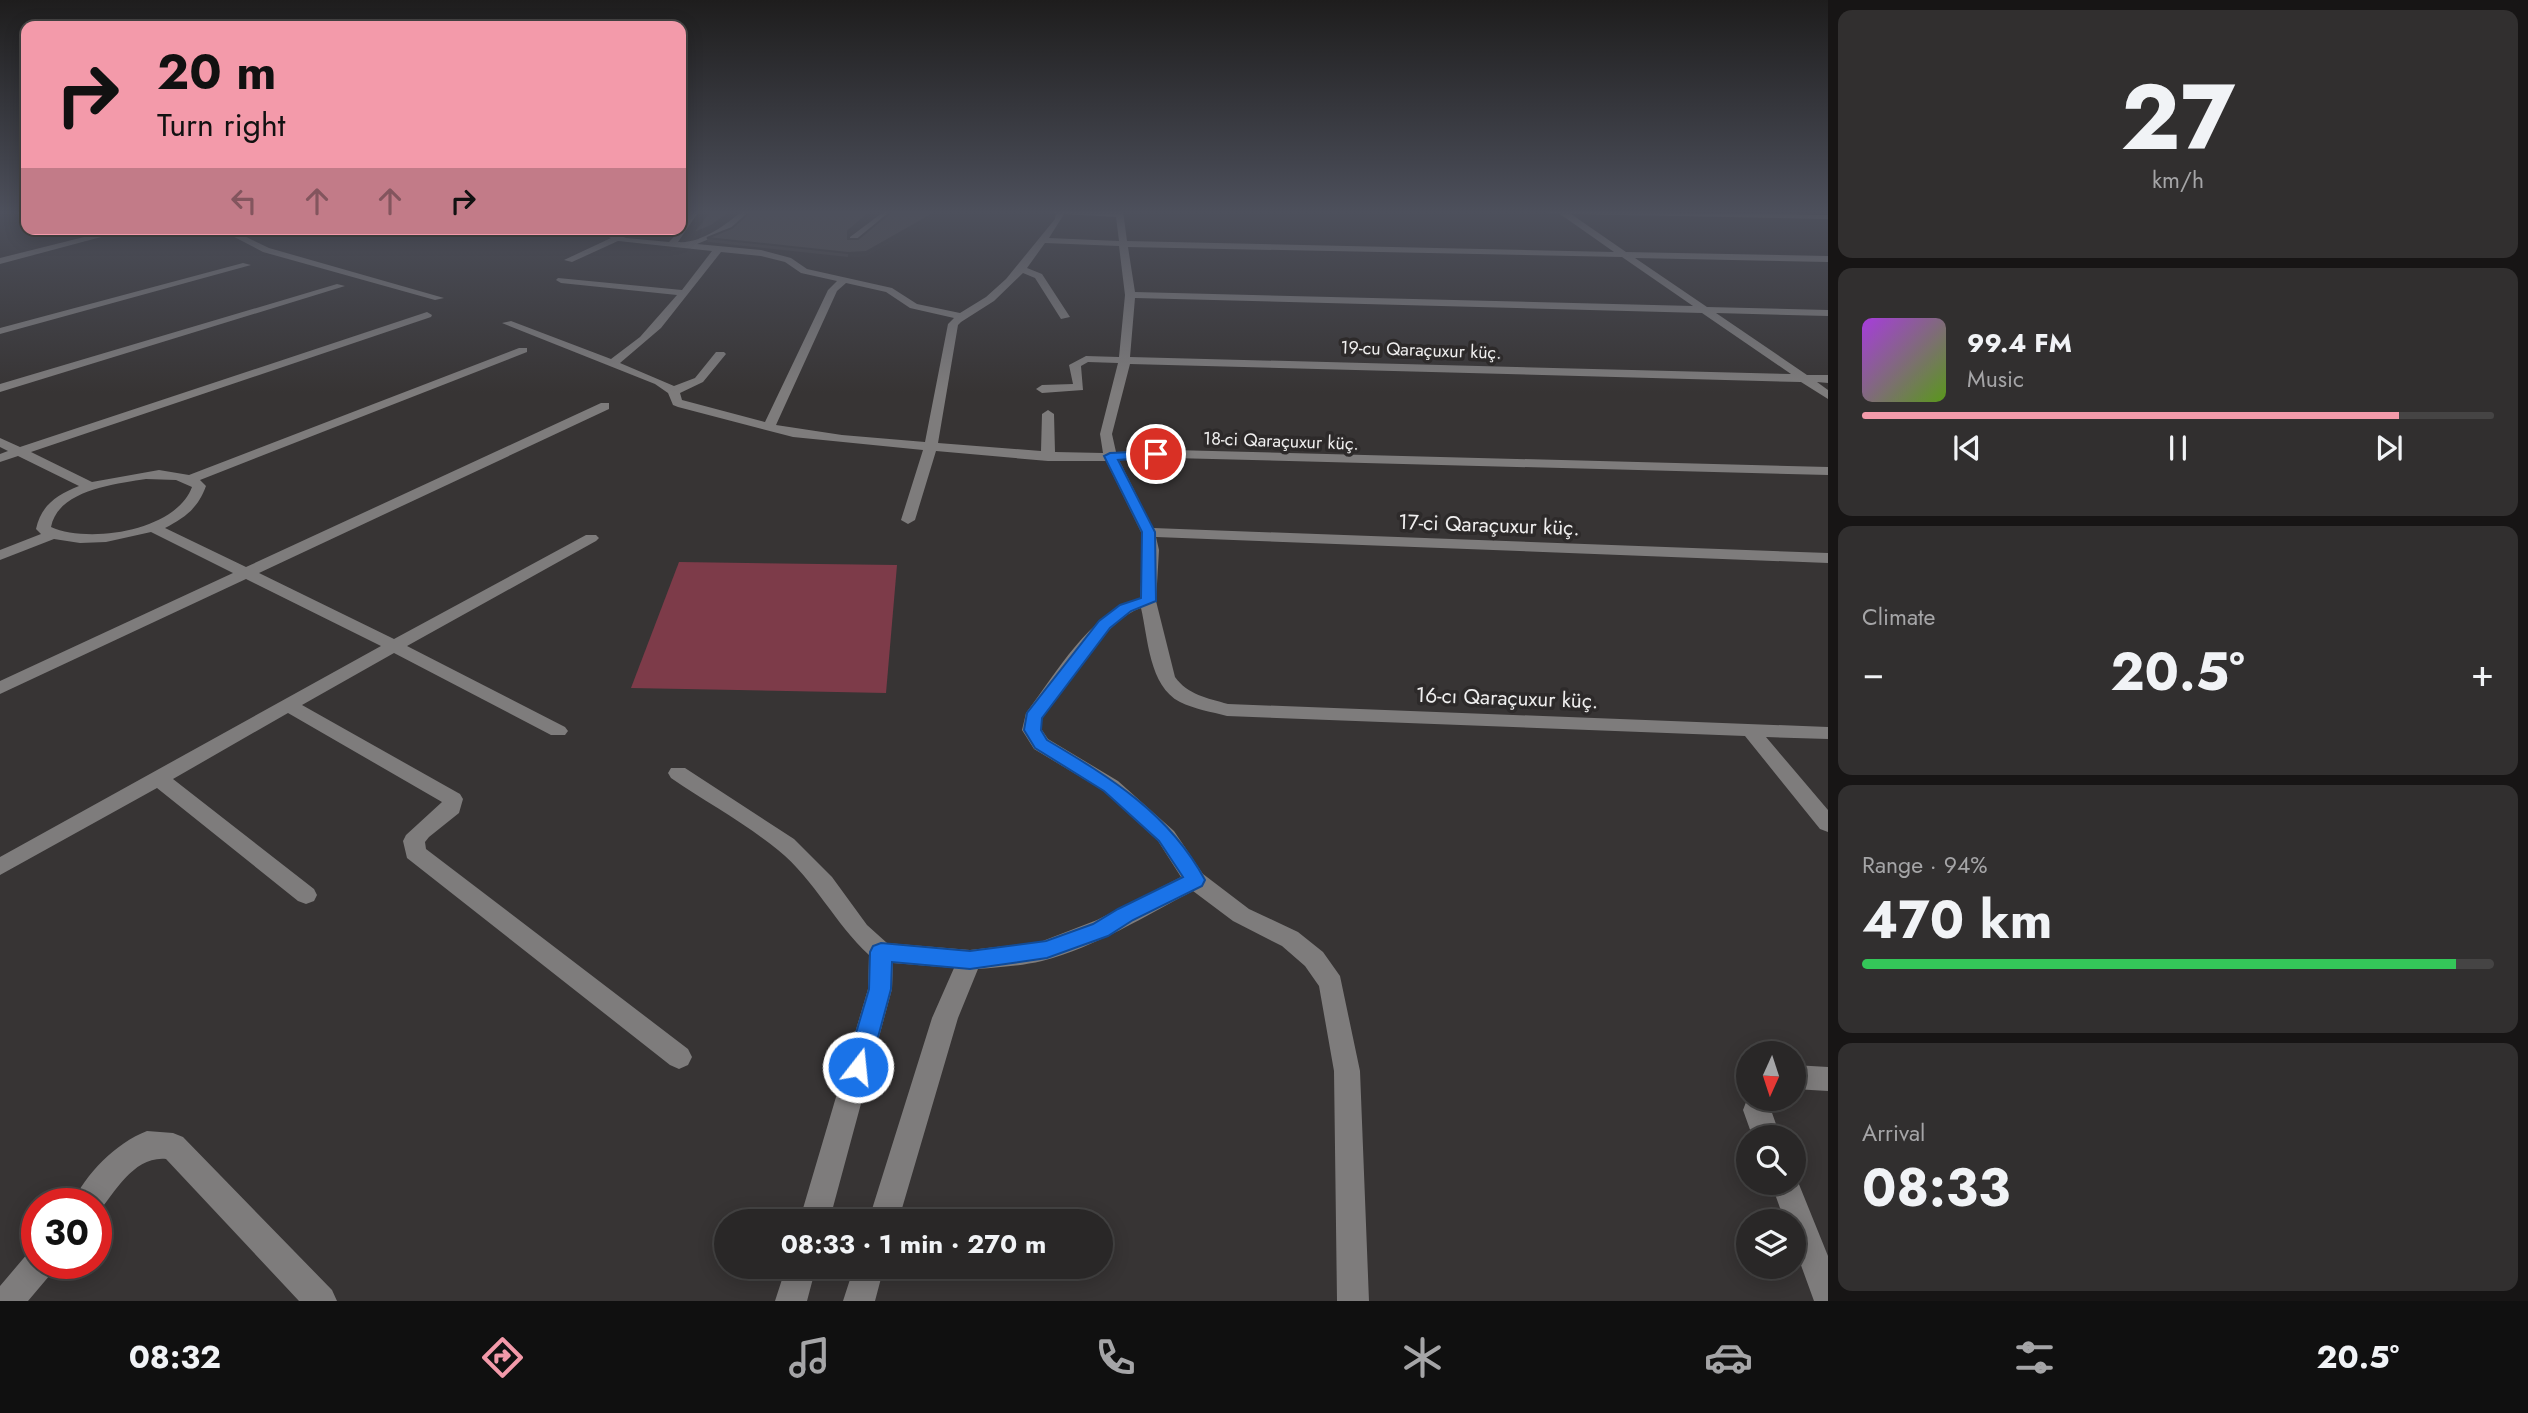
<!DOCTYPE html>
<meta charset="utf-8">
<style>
:root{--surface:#292727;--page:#312f2f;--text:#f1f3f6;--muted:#a5a5a7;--line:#454444;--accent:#f39aaa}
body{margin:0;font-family:Jost,sans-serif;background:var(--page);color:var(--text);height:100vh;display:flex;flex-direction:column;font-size:26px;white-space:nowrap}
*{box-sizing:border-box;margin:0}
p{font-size:23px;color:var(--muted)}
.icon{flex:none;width:38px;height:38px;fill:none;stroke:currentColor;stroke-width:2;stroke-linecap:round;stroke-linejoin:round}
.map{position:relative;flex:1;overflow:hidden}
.side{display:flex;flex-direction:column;gap:10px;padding:10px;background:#171515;width:700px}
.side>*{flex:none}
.hud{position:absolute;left:21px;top:21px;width:665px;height:214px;border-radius:14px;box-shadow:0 4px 18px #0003,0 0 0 2px var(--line);background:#f39aaa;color:#111;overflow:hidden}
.needle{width:46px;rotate:183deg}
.fabs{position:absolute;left:1736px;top:1041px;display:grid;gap:14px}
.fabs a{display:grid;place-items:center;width:70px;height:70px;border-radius:50%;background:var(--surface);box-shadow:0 4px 18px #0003,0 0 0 2px var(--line);font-size:35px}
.speed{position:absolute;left:21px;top:1188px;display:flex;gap:14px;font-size:35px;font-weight:700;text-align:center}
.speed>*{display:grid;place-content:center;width:91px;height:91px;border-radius:50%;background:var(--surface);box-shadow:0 4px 18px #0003,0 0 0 2px var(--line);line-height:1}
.speed .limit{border:10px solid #d22;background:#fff;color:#111}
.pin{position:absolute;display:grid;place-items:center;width:60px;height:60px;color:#fff;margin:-30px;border:4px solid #fff;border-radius:50%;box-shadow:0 2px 7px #0007}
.me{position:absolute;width:77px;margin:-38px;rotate:16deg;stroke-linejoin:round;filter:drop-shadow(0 0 5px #0008)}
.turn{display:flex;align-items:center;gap:24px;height:147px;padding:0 21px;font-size:32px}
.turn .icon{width:91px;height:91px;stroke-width:2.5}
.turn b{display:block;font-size:49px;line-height:60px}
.lanes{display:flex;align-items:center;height:66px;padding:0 21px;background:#0003;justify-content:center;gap:35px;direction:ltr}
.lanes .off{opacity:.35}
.big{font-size:52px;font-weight:700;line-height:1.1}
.side .card{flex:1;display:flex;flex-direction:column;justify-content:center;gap:10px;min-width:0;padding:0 24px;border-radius:14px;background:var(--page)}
.side .dial{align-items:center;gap:0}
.dial b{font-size:91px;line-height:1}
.song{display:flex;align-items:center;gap:21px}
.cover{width:84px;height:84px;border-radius:10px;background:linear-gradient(135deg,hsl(280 70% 55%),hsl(90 70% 35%))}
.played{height:7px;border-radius:4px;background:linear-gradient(90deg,var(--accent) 85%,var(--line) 85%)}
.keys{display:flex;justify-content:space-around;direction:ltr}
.heat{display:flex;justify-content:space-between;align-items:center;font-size:38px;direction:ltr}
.charge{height:10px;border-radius:5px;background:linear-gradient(90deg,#34c759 94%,var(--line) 0)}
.trip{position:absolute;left:714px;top:1209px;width:399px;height:70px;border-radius:35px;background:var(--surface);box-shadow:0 4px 18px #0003,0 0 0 2px var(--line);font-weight:700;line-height:70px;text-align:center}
.dock{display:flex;height:112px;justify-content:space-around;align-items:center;background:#101010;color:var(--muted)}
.dock .icon{width:49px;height:49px}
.dock .on{color:var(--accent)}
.dock b{font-size:32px;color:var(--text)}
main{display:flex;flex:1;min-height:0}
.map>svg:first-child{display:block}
.water{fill:#7d3b49}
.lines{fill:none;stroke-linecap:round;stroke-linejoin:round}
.minor{fill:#7e7c7c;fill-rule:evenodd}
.wall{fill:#454242}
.shaded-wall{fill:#383636}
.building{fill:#504d4d;stroke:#383636;stroke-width:2}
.route{fill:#1a73e8;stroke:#114b97;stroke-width:2}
.labels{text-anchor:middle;stroke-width:7;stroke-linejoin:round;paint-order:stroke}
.far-street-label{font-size:18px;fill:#efeeee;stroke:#2d2a2a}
.street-label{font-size:21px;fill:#efeeee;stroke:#2d2a2a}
</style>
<main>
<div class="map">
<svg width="1828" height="1301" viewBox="0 0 1828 1301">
<rect width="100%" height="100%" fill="#373434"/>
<!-- water -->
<path class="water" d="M679,562l218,3 -11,128 -255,-5z"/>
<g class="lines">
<!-- minor -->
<path class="minor" d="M691,211h8l-21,31c22,2 48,-17 64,-31h9l-20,19 -34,14 64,6 30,8 16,11 85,19 25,16 43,9 26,-16 20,-18 49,-60 1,-5 -6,-3h73l4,30 487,11 -54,-38 -22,-3 290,4v4l-257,-5 55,38 202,4v6l-193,-4 72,49 121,3v6l-112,-3 91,62h21v8l-11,-1 11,8v9l-27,-17 -671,-18 -18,70 4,18 57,-2 655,17v8l-655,-17 -54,2 34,68 675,25v10l-672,-26 3,13 -3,51 19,76c13,18 32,21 53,27l600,23v12l-62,-2 62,73v22l-8,-3 -75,-93 -518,-20c-15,-4 -33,-7 -47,-14 -31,-16 -32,-64 -39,-94 -36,12 -75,78 -99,110v12l6,9 70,42 56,50 29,43 46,35 49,23 25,20 17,24 20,95 9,230h-32l-3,-230 -15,-85 -14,-20 -23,-20 -49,-25 -40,-30c-48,25 -97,56 -151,70 -21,5 -42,6 -64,8l-20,49 -60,204h-30l64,-204 22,-50 -61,-5 -1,26 -63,233h-30l69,-233 1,-34c-34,-31 -54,-75 -91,-105 -33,-27 -72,-48 -107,-72l-3,-5 3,-5h14l109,71 38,38 35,48 20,18 83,7 70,-8 57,-22 84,-43 -23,-36 -54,-50 -70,-42 -12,-19 4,-17c32,-42 62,-98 114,-115l3,-48 -2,-18 -35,-71h-58l-112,-10 -21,69 -7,4 -7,-4 22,-70 -130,-13 -115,-30 -5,-2 -5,-12 -13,-9 -153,-61 9,-2 100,38 29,-22 37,-42 -116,-12 -5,-3 2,-2 124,12 30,-39 -94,-10 -46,21 -8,-2 47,-22 -21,-9h13l23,9 43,4 12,-13zM1064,214l52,3 3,24 -70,-3zM1045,243l74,3 6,49 -6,62 -33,-1 -17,9 4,19 -31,1 -6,4 6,4 41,-3 -2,-24 7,-4 30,1 -18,71 3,19 -48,-1 -1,-38 -6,-4 -6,4 -1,37 -103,-8 20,-118 3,-3 33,-21 29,-28 12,5 26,41 9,-2 -28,-43 -15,-6zM1128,247l494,10 71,49 -558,-14zM721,252l40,4 24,6 16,11 36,8 -9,9 -63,132 -83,-22 -2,-7 23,-11 23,-28 -2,-2h-8l-21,26 -21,8 -54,-23 41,-35zM846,283l40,9 24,16 44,10 -6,6 -23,118 -83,-7 -66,-10 61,-134zM1135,298l567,15 89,61 -661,-17z
M881,211h8l1,3 -34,27h-6v-4l32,-24z
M116,229h15l-131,35v-6z
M219,229h11l39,19 175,50 -9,2 -172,-48z
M243,263l8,2 -251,69v-6z
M337,284l8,2 -345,106v-8z
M427,312l5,3 -1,2 -400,135 61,30 67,-12 30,5 330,-127h8v4l-327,128 6,6c-8,22 -20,31 -41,42l81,39 355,-164h8v6l-350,164 135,66 192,-104h10l3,3 -3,3 -189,105 158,81 3,4 -3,4h-14l-157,-82 -92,52 158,89 3,5 -4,14 -30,24 -4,5 1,7 262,200 4,8 -4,8 -9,4 -9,-4 -263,-207 -4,-17 3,-6 36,-33 -154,-89 -115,66 141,110 3,6 -3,6 -8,3 -8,-3 -141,-113 -157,87v-18l381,-211 -135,-67 -246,115v-13l233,-108 -82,-41 -45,10 -26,1 -26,-4 -54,21v-10l41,-16 -5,-5c5,-24 21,-34 43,-43l-61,-30 -18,6v-8l8,-3 -8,-4v-9l20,9zM146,479l30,1 16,7c-16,44 -103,57 -141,40 7,-37 64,-43 95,-48z
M1794,1065l34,2v24l-34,-2z
M1748,1097l27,2 -4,11 10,28h-28l-10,-28z
M147,1131l26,2 10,4 149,153 5,11h-38l-133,-142c-32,-3 -50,32 -69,55l-1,-10h-24c13,-30 44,-61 75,-73z
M1794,1172l34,84v45h-14l-20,-55v-24h-9l-14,-39h23z
M37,1250v14h17l-4,11 -22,26h-28v-15l28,-33z
M786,1267h30l-9,34h-32z
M854,1267h30l-9,34h-32z"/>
</g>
<!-- wall -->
<path class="wall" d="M751,211h126l-29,24v4h10l33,-27v-1h54l-79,45 -18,1 -140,-15 -1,-4 25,-10z"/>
<!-- shaded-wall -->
<path class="shaded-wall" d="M0,211h13l2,5 -15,4z
M732,211h6l-27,19 -18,8 -1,-4z
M872,211h5l-29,24v-4z
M938,211h7l-79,45 -18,1v-4z"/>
<!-- building -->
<path class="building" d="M710,211h22l-21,15 -19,8z
M751,211h121l-24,20v8h10l34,-28h46l-72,41 -18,1 -141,-15 25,-10z"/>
<!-- sky -->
<linearGradient id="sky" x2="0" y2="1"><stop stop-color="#1e1d1d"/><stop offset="0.54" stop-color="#4d505c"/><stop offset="1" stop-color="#4d505c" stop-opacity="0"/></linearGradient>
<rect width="1828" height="393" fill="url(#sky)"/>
<!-- route -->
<path class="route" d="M1156,451l6,3 -2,3 -42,3 37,72 1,69 -25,10 -21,17 -68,90 -1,12 6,10c64,38 122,73 158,140l-3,6 -69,34 -25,16 -61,22 -77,11 -78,-7 -1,27 -21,78 -3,7 -9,3 -8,-3 -4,-7 23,-78 1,-37 3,-6 8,-3 89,8 76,-10 47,-17 25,-15 65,-32 -24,-36 -55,-50 -69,-43 -11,-18 3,-17 72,-92 21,-16 21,-7 1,-66 -38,-76 6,-3z"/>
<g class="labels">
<!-- far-street labels -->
<g class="far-street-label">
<text transform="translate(1421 350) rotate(2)" y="6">19-cu Qaraçuxur küç.</text>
<text transform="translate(1281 441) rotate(2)" y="6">18-ci Qaraçuxur küç.</text>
</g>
<!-- street labels -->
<g class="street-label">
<text transform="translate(1489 525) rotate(2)" y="7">17-ci Qaraçuxur küç.</text>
<text transform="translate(1507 698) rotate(2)" y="7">16-cı Qaraçuxur küç.</text>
</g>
</g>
</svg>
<div class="fabs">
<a><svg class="needle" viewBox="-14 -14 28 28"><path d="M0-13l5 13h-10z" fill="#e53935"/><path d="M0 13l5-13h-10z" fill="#a5a5a7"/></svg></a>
<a><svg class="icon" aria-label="search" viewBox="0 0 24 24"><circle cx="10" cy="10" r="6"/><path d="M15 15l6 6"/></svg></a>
<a><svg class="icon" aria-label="layers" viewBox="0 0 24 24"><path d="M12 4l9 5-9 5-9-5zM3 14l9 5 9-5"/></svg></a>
</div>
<div class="speed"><div class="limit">30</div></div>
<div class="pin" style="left:1156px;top:454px;background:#d93025"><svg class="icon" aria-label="arrive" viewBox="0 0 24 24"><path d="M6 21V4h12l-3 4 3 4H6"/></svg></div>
<svg class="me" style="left:858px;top:1067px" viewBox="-20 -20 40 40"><circle r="17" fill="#1a73e8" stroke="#fff" stroke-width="3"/><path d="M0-11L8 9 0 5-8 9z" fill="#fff"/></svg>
<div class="trip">08:33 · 1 min · 270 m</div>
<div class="hud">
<div class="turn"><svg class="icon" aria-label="right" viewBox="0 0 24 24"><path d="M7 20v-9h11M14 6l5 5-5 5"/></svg><div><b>20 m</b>Turn right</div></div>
<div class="lanes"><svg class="icon off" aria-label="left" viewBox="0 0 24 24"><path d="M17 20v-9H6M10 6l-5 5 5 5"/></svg><svg class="icon off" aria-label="ahead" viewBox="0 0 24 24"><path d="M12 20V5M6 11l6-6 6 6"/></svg><svg class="icon off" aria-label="ahead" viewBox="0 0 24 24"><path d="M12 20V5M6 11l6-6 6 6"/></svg><svg class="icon" aria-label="right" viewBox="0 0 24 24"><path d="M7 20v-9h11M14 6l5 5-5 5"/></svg></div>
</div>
</div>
<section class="side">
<div class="card dial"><b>27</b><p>km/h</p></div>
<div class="card">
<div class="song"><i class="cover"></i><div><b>99.4 FM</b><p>Music</p></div></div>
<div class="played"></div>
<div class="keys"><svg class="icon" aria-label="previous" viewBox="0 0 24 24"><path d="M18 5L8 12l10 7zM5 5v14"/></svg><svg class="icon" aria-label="pause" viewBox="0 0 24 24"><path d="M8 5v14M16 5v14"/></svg><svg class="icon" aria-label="next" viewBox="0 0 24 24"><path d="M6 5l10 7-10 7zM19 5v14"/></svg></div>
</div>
<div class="card"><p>Climate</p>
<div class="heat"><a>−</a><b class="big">20.5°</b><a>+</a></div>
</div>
<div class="card"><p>Range · 94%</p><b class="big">470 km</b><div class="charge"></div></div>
<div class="card"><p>Arrival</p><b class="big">08:33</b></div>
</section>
</main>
<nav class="dock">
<b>08:32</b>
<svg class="icon on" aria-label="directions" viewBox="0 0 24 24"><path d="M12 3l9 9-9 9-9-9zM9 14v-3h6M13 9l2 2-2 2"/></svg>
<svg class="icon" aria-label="music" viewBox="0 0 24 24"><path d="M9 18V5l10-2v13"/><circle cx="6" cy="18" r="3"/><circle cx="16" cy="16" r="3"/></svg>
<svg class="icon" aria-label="phone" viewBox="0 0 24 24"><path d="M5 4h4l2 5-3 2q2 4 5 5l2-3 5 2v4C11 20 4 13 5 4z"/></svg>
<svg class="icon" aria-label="climate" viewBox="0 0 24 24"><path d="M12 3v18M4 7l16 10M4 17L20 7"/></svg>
<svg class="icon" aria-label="car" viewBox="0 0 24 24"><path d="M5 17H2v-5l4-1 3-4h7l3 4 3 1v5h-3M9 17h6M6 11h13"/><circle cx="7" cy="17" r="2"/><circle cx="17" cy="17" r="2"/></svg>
<svg class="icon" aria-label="filters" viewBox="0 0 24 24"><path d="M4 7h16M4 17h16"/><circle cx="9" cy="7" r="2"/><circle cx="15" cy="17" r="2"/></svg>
<b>20.5°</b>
</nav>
